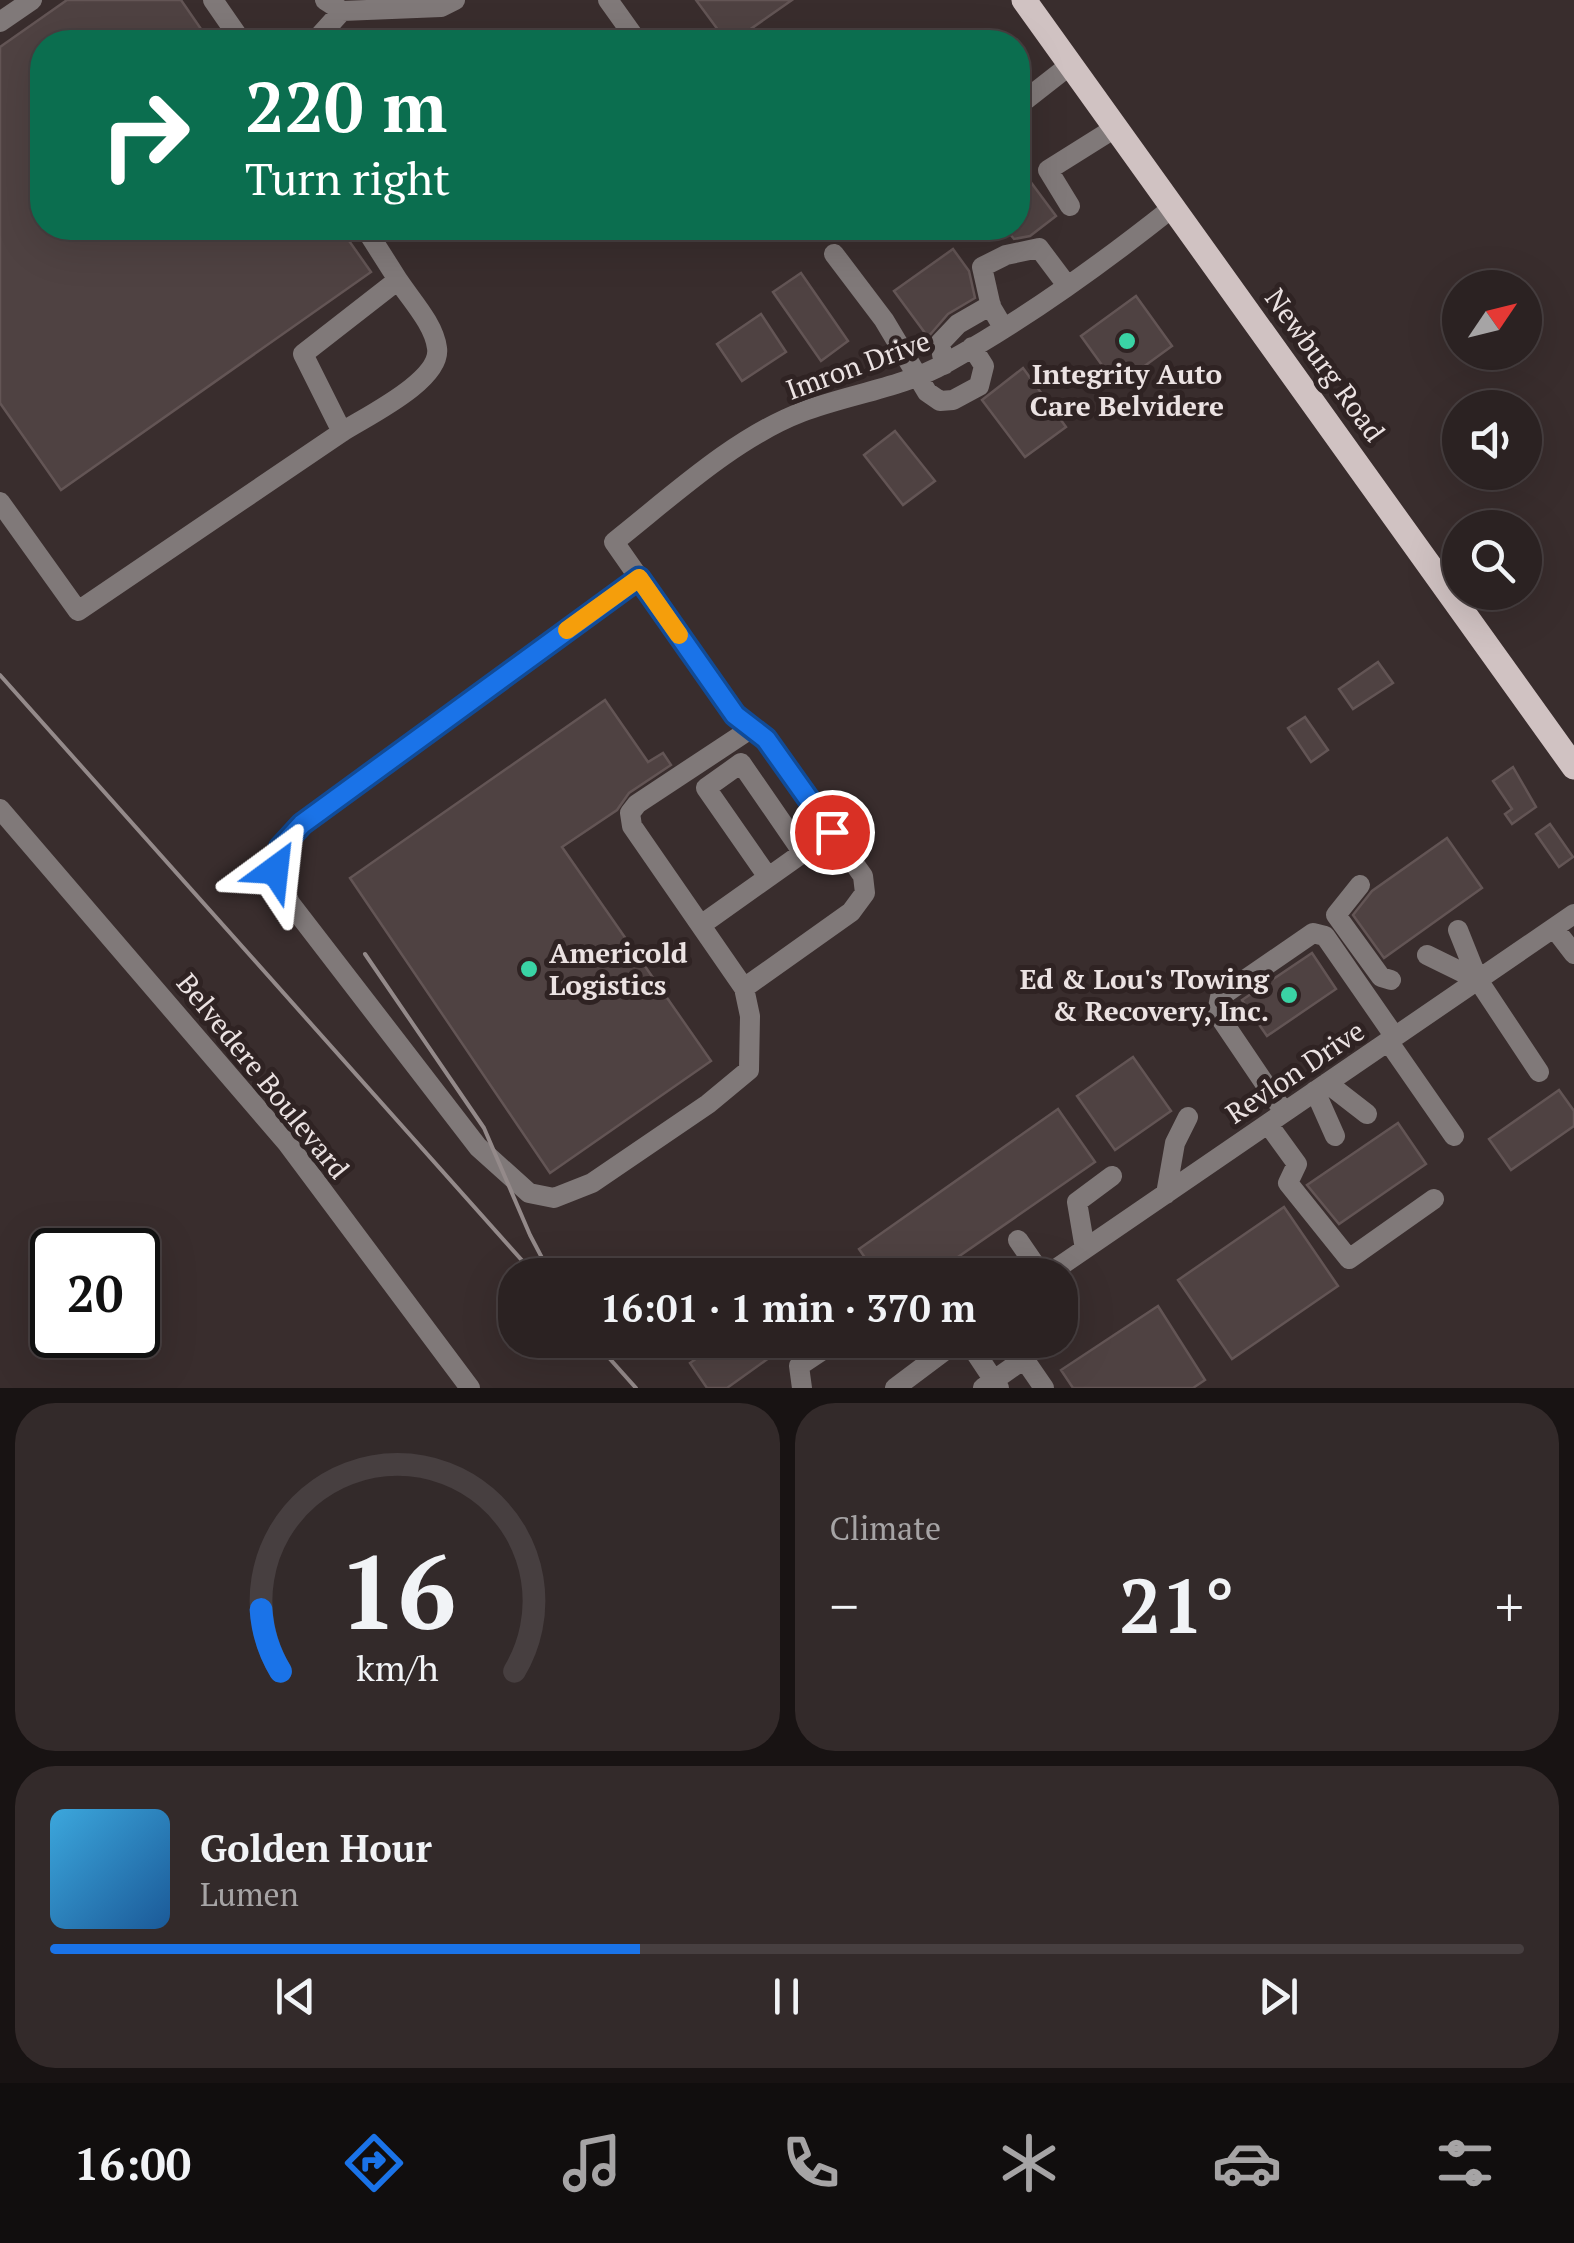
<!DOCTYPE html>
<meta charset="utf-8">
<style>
:root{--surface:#2b2222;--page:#332a2a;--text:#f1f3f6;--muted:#a6a4a5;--line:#473f40;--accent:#1a73e8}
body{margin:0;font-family:"PT Serif",serif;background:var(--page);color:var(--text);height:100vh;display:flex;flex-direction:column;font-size:38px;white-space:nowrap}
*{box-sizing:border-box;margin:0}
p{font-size:32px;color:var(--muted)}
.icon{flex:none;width:55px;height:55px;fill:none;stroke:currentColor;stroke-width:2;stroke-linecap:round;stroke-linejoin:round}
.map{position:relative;height:1388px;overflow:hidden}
.side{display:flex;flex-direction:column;gap:15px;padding:15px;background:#181313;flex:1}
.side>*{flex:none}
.top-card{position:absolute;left:30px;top:30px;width:1000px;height:210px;border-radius:40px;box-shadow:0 10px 40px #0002,0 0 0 2px var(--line);background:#0b6e4f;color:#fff;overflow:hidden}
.needle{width:65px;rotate:55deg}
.fabs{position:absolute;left:1442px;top:270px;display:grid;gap:20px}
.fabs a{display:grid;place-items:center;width:100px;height:100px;border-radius:50%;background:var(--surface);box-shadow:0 10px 40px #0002,0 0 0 2px var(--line);font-size:50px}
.speed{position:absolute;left:30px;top:1228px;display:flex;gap:20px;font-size:50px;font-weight:700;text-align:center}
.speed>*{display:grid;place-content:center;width:130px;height:130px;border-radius:50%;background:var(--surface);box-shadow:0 10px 40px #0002,0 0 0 2px var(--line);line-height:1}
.speed .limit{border:5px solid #111;border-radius:15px;background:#fff;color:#111}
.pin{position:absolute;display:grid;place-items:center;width:85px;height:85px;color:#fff;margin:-42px;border:5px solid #fff;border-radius:50%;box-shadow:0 2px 10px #0007}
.me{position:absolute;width:110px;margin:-55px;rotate:30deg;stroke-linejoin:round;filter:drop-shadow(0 0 8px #0008)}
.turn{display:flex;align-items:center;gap:35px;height:210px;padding:0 50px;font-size:45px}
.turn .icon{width:130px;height:130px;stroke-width:2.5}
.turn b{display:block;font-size:70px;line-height:85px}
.big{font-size:75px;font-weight:700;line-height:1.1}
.side .card{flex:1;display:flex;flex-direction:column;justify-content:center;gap:15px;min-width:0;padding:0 35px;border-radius:40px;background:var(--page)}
.side .dial{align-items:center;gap:0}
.dial svg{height:260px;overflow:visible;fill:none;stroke:var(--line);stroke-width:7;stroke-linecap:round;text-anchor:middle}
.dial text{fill:var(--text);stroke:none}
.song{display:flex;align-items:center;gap:30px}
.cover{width:120px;height:120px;border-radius:15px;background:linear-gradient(135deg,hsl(200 70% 55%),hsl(210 70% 35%))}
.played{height:10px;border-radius:5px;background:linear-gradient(90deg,var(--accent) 40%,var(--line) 40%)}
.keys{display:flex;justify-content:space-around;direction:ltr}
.heat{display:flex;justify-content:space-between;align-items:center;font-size:55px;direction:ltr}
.side .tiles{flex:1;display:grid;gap:15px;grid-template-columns:1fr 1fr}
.card:last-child{grid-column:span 2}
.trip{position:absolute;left:498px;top:1258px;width:580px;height:100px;border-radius:40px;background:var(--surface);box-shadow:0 10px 40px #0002,0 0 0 2px var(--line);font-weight:700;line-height:100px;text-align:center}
.menu{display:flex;height:160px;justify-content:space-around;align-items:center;background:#110e0e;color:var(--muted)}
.menu .icon{width:70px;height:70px}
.menu .on{color:var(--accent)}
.menu b{font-size:45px;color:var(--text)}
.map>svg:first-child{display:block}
.building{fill:#4f4242;stroke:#635555;stroke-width:2.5}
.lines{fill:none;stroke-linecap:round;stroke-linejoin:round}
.minor{stroke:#807979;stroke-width:20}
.major{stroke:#d0c2c2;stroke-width:25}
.rail{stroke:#948a8a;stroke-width:4}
.route-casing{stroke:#114b97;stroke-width:25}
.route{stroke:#1a73e8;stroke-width:18}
.slow{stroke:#f59e0b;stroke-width:18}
.poi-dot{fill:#3ad4a5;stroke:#2f2323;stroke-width:4}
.labels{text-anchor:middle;stroke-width:10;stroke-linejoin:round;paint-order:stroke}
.street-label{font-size:28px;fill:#ebe2e2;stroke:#2f2323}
.poi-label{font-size:28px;font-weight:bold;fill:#ebe2e2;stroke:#2f2323}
</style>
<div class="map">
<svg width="1574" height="1388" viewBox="0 0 1574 1388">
<rect width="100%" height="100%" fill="#392d2d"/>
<!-- building -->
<path class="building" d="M67,0h114l29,42h-168v186h298l31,44 -310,218 -61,-87v-356z
M696,0h96l-60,42h-5z
M1027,177l29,39 -26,20 -16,3 -9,-11h13v-43z
M953,249l16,22 6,27 -27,16 -20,23 -34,-46z
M801,273l47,68 -27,20 -48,-69z
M1136,296l36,50 -55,40 -36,-50z
M761,314l25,38 -44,29 -25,-37z
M1023,368l43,59 -41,30 -43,-57z
M895,431l40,50 -32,24 -39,-50z
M1378,662l15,21 -40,26 -14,-20z
M605,700l43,62 15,-9 8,12 -42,28 -12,17 -55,37 149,214 -161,112 -200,-295z
M1305,717l23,33 -17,12 -23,-34z
M1513,767l23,40 -24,17 -7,-10 7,-5 -19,-28z
M1550,824l23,33 -14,10 -23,-33z
M1447,838l35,50 -98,70 -31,-43 19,-24z
M1312,953l24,36 -69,47 -25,-36z
M1133,1057l38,54 -56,39 -38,-54z
M1559,1090l15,21v15l-63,44 -22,-31z
M1058,1109l37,53 -163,113h-55l-18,-26z
M1398,1123l28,41 -87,60 -32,-39z
M1284,1207l54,79 -106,73 -54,-79z
M1158,1306l47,74 -12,8h-120l-12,-18z
M723,1340h71l-67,48h-20l-17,-25z"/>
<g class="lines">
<!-- minor -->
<path class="minor" d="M213,0l29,42
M325,0l17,11
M608,0l30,42
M342,11l99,-4 14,-7
M0,22l32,-22
M314,42l28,-31
M1018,111l6,-10 46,-36
M1070,206l-22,-36 67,-42
M834,254l50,66 43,72 13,9 13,-1 26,-14 5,-20 -12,-19
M1003,327l-12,-20 -9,-40 24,-12 33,-7 27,36
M944,365l-4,-22 18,-19 33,-19
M342,432c25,-16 100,-52 95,-84 -3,-24 -26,-48 -39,-68
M0,502l78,109 264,-179 -39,-78 95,-74 -33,-52
M639,577l-336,247c-31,33 -31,39 -13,79l188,244 51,46 25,5 38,-15 116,-79 41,-34 1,-54 -6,-28
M752,728l-115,76 -7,9 2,13 112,162 107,-76 14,-19 -2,-17 -98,-137 -30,-24 -121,-173c57,-45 120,-104 188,-130 47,-18 100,-24 144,-49 76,-42 158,-101 226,-155
M0,809l287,334 183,245
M768,877l-62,-89 35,-25 62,90
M1360,885l-24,30 45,62 10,3
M701,925l131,-93
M1554,928l20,26
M1458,930l20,50 61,92
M1427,955l51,25
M1388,1041l66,95
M1327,1083l40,31
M1315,1091l20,45
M1284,1112l-67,-99 3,-16 93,-64 12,3 70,101
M1268,1124l29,40 -9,19 61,76 85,-60
M1166,1194l9,-51 13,-26
M1018,1240l24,35
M1085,1249l-8,-47 35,-26
M1047,1275l527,-361
M967,1340l32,48
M802,1388l-3,-22 27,-18
M895,1388l64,-48
M983,1388l41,-29 20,29"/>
<!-- major -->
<path class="major" d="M1024,0l550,767"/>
<!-- rail -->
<path class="rail" d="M0,675l535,600
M365,954l119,174 46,107 21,40
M593,1340l43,48"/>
</g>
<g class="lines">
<!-- route casing -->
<g class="route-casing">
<path id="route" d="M275,870l5,-22 22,-24 337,-246 96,137 31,24 66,93"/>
</g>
<!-- route -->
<use href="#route" class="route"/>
<!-- slow -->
<path class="slow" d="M567,630l72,-52 40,57"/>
</g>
<!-- markers -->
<g class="poi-dot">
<circle cx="1127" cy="341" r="10"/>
<circle cx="529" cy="969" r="10"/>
<circle cx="1289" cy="995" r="10"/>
</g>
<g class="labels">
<!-- street labels -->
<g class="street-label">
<text transform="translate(858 365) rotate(-20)" y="10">Imron Drive</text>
<text transform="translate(1325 365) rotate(54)" y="10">Newburg Road</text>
<text transform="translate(1295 1072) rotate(-34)" y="10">Revlon Drive</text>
<text transform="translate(263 1076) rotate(51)" y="10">Belvedere Boulevard</text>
</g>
<!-- poi labels -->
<g class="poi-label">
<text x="1127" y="384">Integrity Auto<tspan x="1127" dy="32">Care Belvidere</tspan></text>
<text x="549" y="963" text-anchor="start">Americold<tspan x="549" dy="32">Logistics</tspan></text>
<text x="1269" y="989" text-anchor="end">Ed &amp; Lou's Towing<tspan x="1269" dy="32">&amp; Recovery, Inc.</tspan></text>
</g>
</g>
</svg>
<div class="fabs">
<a><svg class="needle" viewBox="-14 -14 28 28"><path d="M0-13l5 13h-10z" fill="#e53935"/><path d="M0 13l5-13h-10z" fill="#a6a4a5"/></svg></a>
<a><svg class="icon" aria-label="sound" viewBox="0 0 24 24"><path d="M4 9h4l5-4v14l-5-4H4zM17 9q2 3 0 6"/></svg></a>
<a><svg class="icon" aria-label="search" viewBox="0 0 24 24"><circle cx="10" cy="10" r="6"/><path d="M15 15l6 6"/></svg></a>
</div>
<div class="speed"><div class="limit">20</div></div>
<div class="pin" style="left:832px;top:832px;background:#d93025"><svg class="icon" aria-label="arrive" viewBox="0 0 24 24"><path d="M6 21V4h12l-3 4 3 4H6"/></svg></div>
<svg class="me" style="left:275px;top:870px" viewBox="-20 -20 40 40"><path d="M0-17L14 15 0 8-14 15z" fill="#1a73e8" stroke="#fff" stroke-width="4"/></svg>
<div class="trip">16:01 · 1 min · 370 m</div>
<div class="top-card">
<div class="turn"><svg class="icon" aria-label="right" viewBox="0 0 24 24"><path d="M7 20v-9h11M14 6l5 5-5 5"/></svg><div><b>220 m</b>Turn right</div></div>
</div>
</div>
<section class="side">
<div class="tiles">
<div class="card dial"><svg viewBox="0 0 100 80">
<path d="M14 69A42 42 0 1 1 86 69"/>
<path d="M14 69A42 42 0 0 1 8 50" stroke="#1a73e8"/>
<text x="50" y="56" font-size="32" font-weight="700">16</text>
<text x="50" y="72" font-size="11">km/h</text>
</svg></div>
<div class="card"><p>Climate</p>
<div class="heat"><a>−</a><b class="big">21°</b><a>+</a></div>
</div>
<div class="card">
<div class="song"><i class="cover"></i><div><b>Golden Hour</b><p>Lumen</p></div></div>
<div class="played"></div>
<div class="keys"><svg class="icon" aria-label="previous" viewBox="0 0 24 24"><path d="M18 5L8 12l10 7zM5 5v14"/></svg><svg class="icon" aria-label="pause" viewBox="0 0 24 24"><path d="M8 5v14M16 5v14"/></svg><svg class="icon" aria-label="next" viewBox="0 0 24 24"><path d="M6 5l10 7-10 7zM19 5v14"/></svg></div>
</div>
</div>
</section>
<nav class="menu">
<b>16:00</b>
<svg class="icon on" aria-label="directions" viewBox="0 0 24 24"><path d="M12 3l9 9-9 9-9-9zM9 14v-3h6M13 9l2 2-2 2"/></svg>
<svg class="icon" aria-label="music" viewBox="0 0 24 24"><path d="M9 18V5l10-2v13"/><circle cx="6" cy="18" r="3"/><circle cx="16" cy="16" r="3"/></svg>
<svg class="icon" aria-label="phone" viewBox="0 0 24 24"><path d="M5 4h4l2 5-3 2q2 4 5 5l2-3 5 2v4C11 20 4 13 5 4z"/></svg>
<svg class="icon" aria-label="climate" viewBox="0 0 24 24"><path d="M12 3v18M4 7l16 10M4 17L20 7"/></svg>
<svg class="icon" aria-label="car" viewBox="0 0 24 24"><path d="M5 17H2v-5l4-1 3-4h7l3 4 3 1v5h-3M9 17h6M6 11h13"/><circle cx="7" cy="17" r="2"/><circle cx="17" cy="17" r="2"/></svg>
<svg class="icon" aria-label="filters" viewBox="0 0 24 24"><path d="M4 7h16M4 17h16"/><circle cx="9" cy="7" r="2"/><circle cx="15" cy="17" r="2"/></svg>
</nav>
